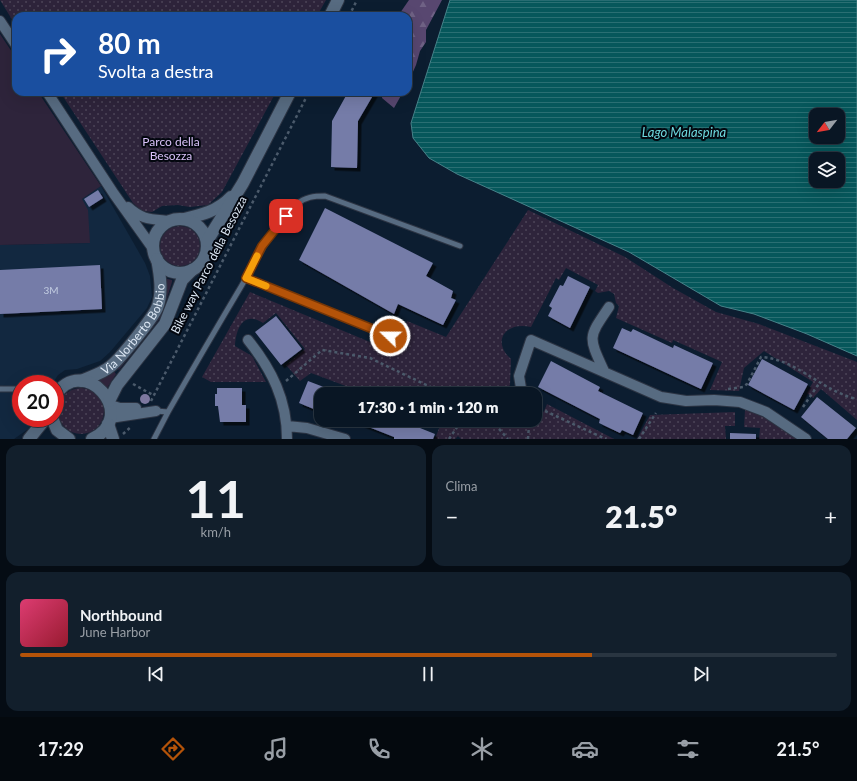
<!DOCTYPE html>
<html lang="it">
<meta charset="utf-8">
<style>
:root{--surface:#091624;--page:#121f2c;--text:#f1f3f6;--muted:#999fa6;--line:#293541;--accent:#b45309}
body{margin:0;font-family:Lato,sans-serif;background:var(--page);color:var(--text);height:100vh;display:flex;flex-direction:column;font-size:15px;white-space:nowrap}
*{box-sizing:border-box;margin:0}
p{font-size:13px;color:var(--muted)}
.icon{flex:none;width:22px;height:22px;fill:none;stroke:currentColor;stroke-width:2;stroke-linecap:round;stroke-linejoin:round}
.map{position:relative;height:439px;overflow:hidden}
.panel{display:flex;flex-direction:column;gap:6px;padding:6px;background:#050c14;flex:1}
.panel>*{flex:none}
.banner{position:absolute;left:12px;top:12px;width:400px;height:84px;border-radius:12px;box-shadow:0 4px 16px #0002,0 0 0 1px var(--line);background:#1a4fa0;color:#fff;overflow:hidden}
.needle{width:26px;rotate:239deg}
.tools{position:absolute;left:809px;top:108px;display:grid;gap:8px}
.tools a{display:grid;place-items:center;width:36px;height:36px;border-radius:8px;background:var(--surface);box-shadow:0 4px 16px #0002,0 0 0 1px var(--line);font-size:20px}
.speed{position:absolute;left:12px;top:375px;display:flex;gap:8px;font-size:20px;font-weight:700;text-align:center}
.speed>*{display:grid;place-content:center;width:52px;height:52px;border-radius:50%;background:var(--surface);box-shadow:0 4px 16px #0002,0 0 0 1px var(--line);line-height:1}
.speed .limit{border:6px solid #d22;background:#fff;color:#111}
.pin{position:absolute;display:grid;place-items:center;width:34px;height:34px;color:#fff;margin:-17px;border-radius:8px;box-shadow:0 2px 6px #0006}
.me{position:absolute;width:44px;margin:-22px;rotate:292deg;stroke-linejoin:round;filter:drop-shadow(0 0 3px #0008)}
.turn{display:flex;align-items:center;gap:14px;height:84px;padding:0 20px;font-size:18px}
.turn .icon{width:52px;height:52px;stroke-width:2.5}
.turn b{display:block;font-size:28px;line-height:34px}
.big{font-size:30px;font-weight:800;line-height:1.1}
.panel .widget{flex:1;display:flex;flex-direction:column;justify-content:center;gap:6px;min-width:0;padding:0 14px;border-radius:12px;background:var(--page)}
.panel .dial{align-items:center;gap:0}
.dial b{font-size:52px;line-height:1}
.song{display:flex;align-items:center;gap:12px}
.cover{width:48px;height:48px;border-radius:6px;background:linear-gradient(135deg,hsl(340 70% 55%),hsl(350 70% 35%))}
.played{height:4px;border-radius:2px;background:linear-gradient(90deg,var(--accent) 70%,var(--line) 70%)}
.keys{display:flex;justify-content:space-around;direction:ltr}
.heat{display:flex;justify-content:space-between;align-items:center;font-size:22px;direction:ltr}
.panel .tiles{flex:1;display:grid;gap:6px;grid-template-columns:1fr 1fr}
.widget:last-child{grid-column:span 2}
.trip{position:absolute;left:314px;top:387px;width:228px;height:40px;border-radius:12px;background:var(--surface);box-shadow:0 4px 16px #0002,0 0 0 1px var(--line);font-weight:800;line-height:40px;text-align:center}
.dock{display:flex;height:64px;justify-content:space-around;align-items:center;background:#04090e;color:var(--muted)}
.dock .icon{width:28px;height:28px}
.dock .on{color:var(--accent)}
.dock b{font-size:18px;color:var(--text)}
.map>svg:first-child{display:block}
.built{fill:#122840}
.grass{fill:#2e243b}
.forest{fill:url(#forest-firs)}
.park{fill:url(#park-dots)}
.water{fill:url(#water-rules);stroke:#468289;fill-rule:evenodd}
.building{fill:#757ba8;filter:url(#shadow)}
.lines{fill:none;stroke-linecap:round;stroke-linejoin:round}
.service-casing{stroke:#2c3443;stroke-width:7}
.minor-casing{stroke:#2c3443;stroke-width:12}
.tertiary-casing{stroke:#2c3443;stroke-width:14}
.path{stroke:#4b5a6b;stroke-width:2.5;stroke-dasharray:3 3;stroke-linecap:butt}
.service{stroke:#576b81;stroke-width:5}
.minor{stroke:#576b81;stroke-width:10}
.tertiary{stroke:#576b81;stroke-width:12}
.tree{fill:#7d789f}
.route-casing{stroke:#753606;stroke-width:10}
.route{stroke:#b45309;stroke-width:7}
.slow{stroke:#f59e0b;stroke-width:7}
.labels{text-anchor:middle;stroke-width:4;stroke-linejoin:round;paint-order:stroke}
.number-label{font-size:10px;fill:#c2cce1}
.park-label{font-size:12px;fill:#d9c2f9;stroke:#03070f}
.street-label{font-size:12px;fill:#dce7f4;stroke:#03070f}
.water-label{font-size:13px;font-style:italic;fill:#6dd7dd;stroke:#03070f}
</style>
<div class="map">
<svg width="857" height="439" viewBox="0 0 857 439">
<defs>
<pattern id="forest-firs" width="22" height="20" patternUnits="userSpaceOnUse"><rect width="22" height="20" fill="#584770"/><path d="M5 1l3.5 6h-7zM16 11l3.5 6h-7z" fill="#6f6285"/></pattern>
<pattern id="park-dots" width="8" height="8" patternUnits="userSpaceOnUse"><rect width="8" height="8" fill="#2e243b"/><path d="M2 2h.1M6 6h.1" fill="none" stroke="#4c4458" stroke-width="1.8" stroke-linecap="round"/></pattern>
<pattern id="water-rules" width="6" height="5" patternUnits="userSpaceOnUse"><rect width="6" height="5" fill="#06575b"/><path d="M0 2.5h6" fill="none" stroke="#2a6f73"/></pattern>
<filter id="shadow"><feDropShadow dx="3.5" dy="3.5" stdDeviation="0" flood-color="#0009"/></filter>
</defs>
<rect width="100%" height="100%" fill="#0c1d30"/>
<!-- built -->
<path class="built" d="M101,186l44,77 5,13 2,21 -5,11 -37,44 -10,9 -23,8 -12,1 -7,5 -6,9h-31v34h13l-6,11 -14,10h-14v-194l90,-2 -8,-44z"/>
<!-- grass -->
<path class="grass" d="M0,34l16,24v34h22l63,94 -19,13 6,11 2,33 -90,2z
M164,278l8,2v2l-11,35 -42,53 -2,-2 36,-44z
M113,370l3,4 -9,14 -2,1 -7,-9z"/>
<!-- forest -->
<path class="forest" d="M409,0h33l-16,30v12l-6,9 -4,14 -8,18v-67h-10z
M383,92h20l-9,16 -12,-10z"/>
<!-- park -->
<path class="park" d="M0,0h326l-9,16h-301v10z
M60,92h216l-54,100 -14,13 -18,2 -12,-2 -16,1 -10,6 -10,-1 -9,-8z
M528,210l97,47 48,31 43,24 43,12 98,38v58l-36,-31 -8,9 -6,-5 6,-11 -49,-31 -20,17 -5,23 -29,-1 12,-28 -49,-22 -1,3 -56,-25 3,-12 -3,-3 -2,-9 -5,-3 -11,2 -3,-2 3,-6 -32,-17 -7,12 -3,-2 -25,49c-25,-6 -40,14 -20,32l-1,26 -7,9h-136l-56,-21 -11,8 -14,-16 19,-16 -29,-36 -13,10c-20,-13 -27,6 -28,23l17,10 14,26h-55l-9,-5 48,-85 144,60 13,-31 39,16z
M160 246a20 20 0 1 1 40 0a20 20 0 1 1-40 0Z
M58 411a23 23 0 1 1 46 0a23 23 0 1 1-46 0Z
M547,404l67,35h-153l-3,-3 -3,3h-20l6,-16 -6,-3h75c19,11 30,3 37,-16z
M745,410l16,4 39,25h-41l1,-11 -16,-1z
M735,412v14h-10l1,13h-89l13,-24z"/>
<!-- water -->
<path class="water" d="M450,0h407v356l-50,-22 -53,-20 -33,-8 -92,-54 -172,-78 -28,-16 -16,-20 -2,-15zM816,115h22v22h-22zM816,159h22v22h-22z"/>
<!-- building -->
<path class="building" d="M348,92h27l-17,29 -1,47 -26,-1 1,-46z
M98,190l5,8 -14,9 -5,-8z
M325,208l108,55 -7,13 27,15 -2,7 5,2 -13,25 -45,-21 -4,10 -95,-54z
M100,265l2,44 -102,5v-44z
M568,276l22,11 -20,41 -22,-12 4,-8 -3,-2 11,-21 3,1z
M276,316l26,33 -21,16 -26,-33z
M622,328l9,4 2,-3 40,19 1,-3 39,18 -12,26 -88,-41z
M762,359l46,25 -14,26 -46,-25z
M551,361l49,26 -2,4 45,22 -10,22 -11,-5 -2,3 -21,-10 1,-4 -62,-32z
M308,381l34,13h-21v18l-22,-9z
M217,388h25v17h4v17h-26l-2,-16h-3v-12h2z
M817,397l39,31 -9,11h-19l-27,-22z
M351,420h49l35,14 -2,5h-39v-2z
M730,433l26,1v5h-26z"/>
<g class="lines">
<!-- service casing -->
<g class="service-casing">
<path id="service" d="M246,278l144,58
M0,389h21
M156,411l12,1c24,-42 49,-85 74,-127 16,-28 30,-59 55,-81 8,-7 17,-8 28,-8l135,50
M154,439l14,-27"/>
</g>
<!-- minor casing -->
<g class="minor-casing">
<path id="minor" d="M0,21l16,24
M47,92l67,102 40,56
M128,207c14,13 23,12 41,14
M248,340c24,30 39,60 39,99
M604,371c-16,-35 -16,-33 5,-64
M522,394l-3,-18 12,-36 130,57 25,4 28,-1 26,2 26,10 40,27
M110,405l10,3h16
M110,418l46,-7
M287,426l20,2 38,11"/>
</g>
<!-- tertiary casing -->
<g class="tertiary-casing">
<g id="tertiary">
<path d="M330,16l8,-16"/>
<path d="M184,219c17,-4 34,-8 47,-22"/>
<circle cx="180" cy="246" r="27"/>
<path d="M207,241l36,-58 47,-91"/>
<path id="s1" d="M81,381c9,-4 22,-8 30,-15 10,-8 41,-47 46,-58 6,-15 3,-33 0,-49"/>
<path d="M55,396c28,-45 86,20 37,43"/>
<path d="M109,401l8,-16 48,-61 17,-44 10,-10"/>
<path d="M52,418l5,12 12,9"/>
<path d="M108,424l5,15"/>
<path d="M29,439l17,-21"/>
</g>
</g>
<!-- path -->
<path class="path" d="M349,16l8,-16
M286,381l36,-31 48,8 75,36
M133,384l20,11
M728,389l15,-2 4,-3 14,-27c36,2 62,35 96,42
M151,401l158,-309
M803,407l17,-25
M545,411l61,28
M491,420l17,19
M123,434l9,-8
M449,439l13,-19
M528,439l1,-14
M639,439l17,-26"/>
<!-- service -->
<use href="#service" class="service"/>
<!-- minor -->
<use href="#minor" class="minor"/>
<!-- tertiary -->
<use href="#tertiary" class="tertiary"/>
</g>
<!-- trees -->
<circle class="tree" cx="145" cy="399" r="5"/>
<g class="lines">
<!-- route casing -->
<g class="route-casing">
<path id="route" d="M286,216l-24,30 -16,32 144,58"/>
</g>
<!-- route -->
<use href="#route" class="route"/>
<!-- slow -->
<path class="slow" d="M257,256l-11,22 20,8"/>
</g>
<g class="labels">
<!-- number labels -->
<g class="number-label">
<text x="51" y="294">3M</text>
</g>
<!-- park labels -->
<g class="park-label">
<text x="171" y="146">Parco della<tspan x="171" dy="14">Besozza</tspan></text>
</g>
<!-- street labels -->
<g class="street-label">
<text transform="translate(209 265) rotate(-63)" y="4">Bike way Parco della Besozza</text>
<text dy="4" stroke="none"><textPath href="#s1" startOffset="78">Via Norberto Bobbio</textPath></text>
</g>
<!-- water labels -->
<g class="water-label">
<text x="684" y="137">Lago Malaspina</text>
</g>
</g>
</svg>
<div class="tools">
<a><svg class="needle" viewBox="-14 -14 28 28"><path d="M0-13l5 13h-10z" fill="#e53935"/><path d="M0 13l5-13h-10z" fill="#999fa6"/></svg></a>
<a><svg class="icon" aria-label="layers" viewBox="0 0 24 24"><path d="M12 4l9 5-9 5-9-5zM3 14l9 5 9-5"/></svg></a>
</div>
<div class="speed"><div class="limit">20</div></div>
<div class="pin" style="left:286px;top:216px;background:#d93025"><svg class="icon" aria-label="arrive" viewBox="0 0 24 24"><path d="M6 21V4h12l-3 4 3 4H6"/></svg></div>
<svg class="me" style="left:390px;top:336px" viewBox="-20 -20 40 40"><circle r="17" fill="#b45309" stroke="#fff" stroke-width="3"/><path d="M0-11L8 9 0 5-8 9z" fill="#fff"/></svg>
<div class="trip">17:30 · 1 min · 120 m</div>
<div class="banner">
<div class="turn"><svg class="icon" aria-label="right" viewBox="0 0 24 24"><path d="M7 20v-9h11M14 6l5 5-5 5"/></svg><div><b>80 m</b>Svolta a destra</div></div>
</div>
</div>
<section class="panel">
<div class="tiles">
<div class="widget dial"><b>11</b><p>km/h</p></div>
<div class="widget"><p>Clima</p>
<div class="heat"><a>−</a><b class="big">21.5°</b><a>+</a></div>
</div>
<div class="widget">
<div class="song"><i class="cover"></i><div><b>Northbound</b><p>June Harbor</p></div></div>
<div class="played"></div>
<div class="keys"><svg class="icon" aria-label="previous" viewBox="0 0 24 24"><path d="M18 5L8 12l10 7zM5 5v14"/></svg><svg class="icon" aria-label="pause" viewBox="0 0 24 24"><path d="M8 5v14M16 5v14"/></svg><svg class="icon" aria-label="next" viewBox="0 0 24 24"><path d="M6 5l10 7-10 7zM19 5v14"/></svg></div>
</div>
</div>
</section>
<nav class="dock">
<b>17:29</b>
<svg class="icon on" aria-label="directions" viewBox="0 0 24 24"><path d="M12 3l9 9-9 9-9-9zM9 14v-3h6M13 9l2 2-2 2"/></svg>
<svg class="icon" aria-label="music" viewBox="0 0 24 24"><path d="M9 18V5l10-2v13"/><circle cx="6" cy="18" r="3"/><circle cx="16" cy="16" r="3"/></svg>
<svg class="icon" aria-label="phone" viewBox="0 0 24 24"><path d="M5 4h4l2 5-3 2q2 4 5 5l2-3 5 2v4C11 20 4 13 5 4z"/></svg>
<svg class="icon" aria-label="climate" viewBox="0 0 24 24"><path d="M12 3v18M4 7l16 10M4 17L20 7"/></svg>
<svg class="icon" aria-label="car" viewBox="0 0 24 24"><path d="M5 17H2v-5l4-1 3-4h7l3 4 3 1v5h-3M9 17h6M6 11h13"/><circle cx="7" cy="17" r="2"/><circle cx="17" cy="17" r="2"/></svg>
<svg class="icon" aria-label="filters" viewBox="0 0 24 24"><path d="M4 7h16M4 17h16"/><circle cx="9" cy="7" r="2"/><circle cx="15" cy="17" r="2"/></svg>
<b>21.5°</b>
</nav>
